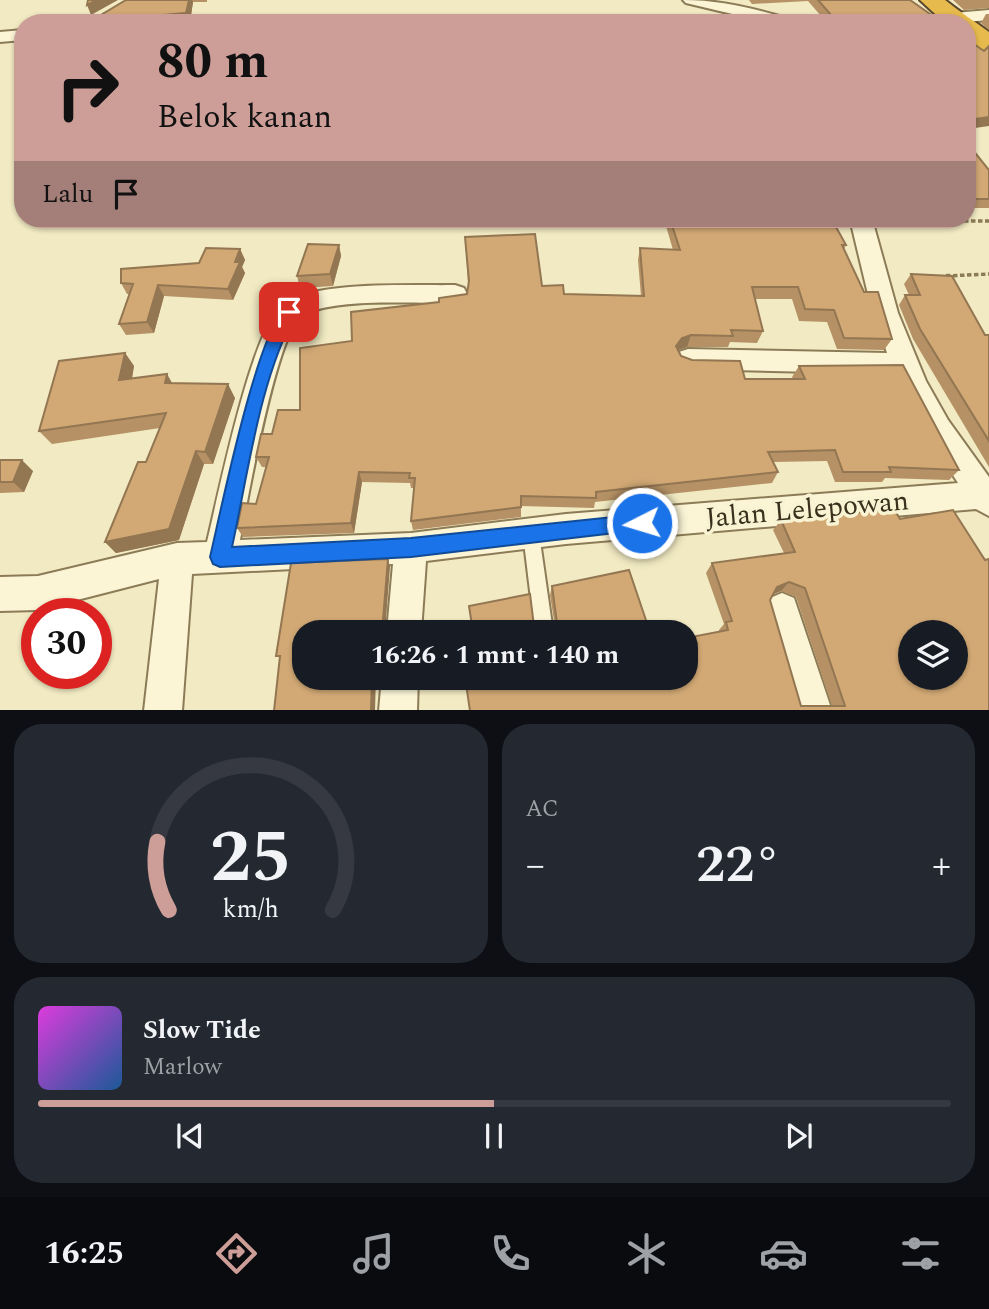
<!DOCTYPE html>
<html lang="id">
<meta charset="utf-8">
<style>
:root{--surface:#171b24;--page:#242831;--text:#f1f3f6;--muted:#9ea1a6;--line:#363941;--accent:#cd9e97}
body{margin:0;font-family:Spectral,serif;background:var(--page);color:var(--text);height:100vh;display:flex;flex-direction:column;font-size:26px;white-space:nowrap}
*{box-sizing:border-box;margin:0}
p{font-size:23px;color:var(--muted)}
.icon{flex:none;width:38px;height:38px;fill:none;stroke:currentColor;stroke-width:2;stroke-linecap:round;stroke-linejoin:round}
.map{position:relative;height:710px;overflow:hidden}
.sheet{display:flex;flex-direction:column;gap:14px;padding:14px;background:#0d0f14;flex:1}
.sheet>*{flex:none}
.hud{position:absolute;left:14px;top:14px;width:962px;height:214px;border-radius:28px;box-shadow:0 2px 5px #0004;background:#cd9e97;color:#111;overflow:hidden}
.fabs{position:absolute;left:898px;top:620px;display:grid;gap:14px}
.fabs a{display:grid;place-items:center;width:70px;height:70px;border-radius:50%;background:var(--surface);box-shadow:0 2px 5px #0004;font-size:35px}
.speed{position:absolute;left:21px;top:598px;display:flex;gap:14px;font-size:35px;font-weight:700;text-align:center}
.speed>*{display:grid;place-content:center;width:91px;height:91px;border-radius:50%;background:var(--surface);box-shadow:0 2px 5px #0004;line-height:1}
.speed .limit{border:10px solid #d22;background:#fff;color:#111}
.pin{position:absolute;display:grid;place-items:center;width:60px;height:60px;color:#fff;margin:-30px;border-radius:14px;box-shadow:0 4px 10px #0006}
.me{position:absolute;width:77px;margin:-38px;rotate:265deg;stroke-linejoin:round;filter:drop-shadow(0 0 5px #0008)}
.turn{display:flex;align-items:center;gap:24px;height:147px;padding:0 28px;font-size:32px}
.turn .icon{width:91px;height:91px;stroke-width:2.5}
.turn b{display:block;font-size:49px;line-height:60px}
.then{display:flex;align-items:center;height:66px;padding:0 28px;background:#0003;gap:14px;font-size:26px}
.big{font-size:52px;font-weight:700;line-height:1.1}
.sheet .widget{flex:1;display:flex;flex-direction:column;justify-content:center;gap:10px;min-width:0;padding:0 24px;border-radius:28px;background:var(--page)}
.sheet .dial{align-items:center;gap:0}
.dial svg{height:182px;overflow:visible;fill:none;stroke:var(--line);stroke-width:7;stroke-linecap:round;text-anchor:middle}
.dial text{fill:var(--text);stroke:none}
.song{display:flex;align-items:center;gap:21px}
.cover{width:84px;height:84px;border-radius:10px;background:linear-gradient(135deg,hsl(300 70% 55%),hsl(210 70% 35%))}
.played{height:7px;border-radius:4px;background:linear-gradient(90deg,var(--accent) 50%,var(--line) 50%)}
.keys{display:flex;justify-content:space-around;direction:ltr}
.heat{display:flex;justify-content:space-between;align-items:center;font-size:38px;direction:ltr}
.sheet .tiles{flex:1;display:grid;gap:14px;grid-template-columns:1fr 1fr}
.widget:last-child{grid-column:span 2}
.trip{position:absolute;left:292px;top:620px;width:406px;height:70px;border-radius:28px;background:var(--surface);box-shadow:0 2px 5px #0004;font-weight:700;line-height:70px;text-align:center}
.tab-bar{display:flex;height:112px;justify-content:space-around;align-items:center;background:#090b0e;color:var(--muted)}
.tab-bar .icon{width:49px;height:49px}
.tab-bar .active{color:var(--accent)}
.tab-bar b{font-size:32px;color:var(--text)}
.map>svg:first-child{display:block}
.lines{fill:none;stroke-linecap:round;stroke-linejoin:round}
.lane-casing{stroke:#8c7b57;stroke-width:4}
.street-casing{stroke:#8c7b57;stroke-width:4}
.highway-casing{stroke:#5a482c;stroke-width:4}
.path-far1{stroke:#8c7b57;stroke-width:3.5;stroke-dasharray:4.5 2.5;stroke-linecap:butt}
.path{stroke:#8c7b57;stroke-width:4.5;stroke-dasharray:5 3.5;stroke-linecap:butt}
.lane{fill:#fbf5d6;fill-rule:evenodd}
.street{fill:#fbf5d6;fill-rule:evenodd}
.highway{fill:#e6ba4c;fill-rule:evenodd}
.wall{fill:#b59165;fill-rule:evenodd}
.shaded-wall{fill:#937652}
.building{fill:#d2a975;stroke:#937652;stroke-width:2;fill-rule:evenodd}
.route{fill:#1a73e8;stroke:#114b97;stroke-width:2}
.labels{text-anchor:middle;stroke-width:7;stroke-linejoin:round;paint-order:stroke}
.near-street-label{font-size:28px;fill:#3b301d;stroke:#f8f3d2}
</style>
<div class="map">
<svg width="989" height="711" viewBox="0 0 989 711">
<rect width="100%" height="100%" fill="#f1eac2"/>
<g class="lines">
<!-- lane casing -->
<g class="lane-casing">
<path id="lane" d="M531,526l6,2 2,6 14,98h-18l-12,-98 2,-6z"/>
</g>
<!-- street casing -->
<g class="street-casing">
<path id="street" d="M683,0c39,0 73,9 111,20l2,3h-26l-84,-20z
M989,10v10l-35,3 -8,-5 8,-5z
M23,30v10l-23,2v-10z
M850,219h22l26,94 28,68 22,39 41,57v39l-13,-7 -410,35 -140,17 -5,71h-34l6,-68 -201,10 -10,137h-38l15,-132 -121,31 -38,1v-34l38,-1 139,-33 30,-1c11,-45 44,-211 75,-237 30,-25 134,-19 173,-20l9,3 3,6 -3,6 -9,3c-37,1 -124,-6 -153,13 -26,17 -55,187 -62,224l171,-7 155,-19 392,-31 -38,-59 -24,-50 -208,-5 -9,-3 -4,-7 4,-7 9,-3 199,4 -20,-63z
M782,593l12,5 38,113h-38l-29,-101 5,-12z
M382,677h36l-1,34h-38z"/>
</g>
<!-- highway casing -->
<g class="highway-casing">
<path id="highway" d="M920,0h25c15,12 29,21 44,32v19l-9,-2 -12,-10v-16h-23z"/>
</g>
<!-- path-far1 -->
<path class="path-far1" d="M887,221h102
M946,276l43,-2"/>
<!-- path -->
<path class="path" d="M946,276h4"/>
<!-- lane -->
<use href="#lane" class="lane"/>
<!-- street -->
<use href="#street" class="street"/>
<!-- highway -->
<use href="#highway" class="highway"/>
</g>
<!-- wall -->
<path class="wall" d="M126,0h81v2h-14l-3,20 -104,1z
M749,0h161l33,23h-116l-19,-22 -56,3z
M953,0h36v8l-25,2z
M986,14h3v16l-8,-7z
M968,144l21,26v38h-21z
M664,219h184h-89l-7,2 3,4 91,20 -2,4 20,43 28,47 -8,11 -47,-1 -10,-27 -28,-1 -7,-22h-37l8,32 -6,12 -27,-1 -2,5h-41l-9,3 3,6 64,23h48l-1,-2 7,-11 160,104 -10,10 -64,-2 -3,4h-47l-8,-21 -54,1 5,10 -6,11 -177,19 -1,6 -73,-2v11l-108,13 -2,-9 3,-33h-3l-1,-5 -48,-1 -8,51 -111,4 -6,-9 19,-24 10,-37h-4l-6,-10 16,-23 28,-24 52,-69 87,-39 28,-8 1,-10 -3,-47 77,49 22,8 77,2 -3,-36 2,-12 33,2z
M339,245l2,11 -8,30 -33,2 -3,-12z
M240,249l5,11 -3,7 3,6 -12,27 -69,-4 -10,37 -28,2 -7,-11 10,-30h-2l-6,-11 78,-20z
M911,274l74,61h4v132l-76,-128 -14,-34 6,-10h4l-5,-11z
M125,353l9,13 -2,13 40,4 63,15 -22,66h-9l-25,76 -63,13 -11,-11 41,-80 14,-34 -108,16 -13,-13z
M0,460l33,11 -9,21 -24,1z
M781,520l208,191h-519l249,-79v-2l5,-6 -18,-51 6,-10 72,-10 -11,-23zM781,591l15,6 36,109h-31l-31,-106 3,-6z
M552,586l98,46h-178l-3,-26 65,20 21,1 -5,-32z"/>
<!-- shaded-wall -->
<path class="shaded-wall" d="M96,0h22l-27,15 -4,-10z
M189,0h3l1,2 -3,20 -4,-9z
M152,16l3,7h-6z
M989,117v9l-21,3v-9z
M339,245l2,11 -8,30 -3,-12z
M240,249l5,11 -3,7 3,6 -12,27 -5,-11z
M158,285l6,11 -10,37 -7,-11z
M691,335l-4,12 -9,3 -2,-4 6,-8z
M125,353l9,13 -5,28 -10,-14z
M167,374l8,14 -10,-5z
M228,384l7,14 -22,66 -8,-12z
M196,451l8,13 -25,76 -63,13 -11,-11z
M22,460l11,11 -9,21 -11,-10z
M359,472l3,10 -8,51 -3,-10z
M388,559l2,8 -5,65h-3z
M789,582l-8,9 -12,5 8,-9z
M372,677h4l-1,34h-4z"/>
<!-- building -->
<path class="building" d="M88,0h8l-9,5z
M126,0h63l-3,13 -34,3 -3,7h-63v-7h13z
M818,0h92l33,23h-105z
M968,40l16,11 5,-5v71l-21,3z
M968,144l21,26v29h-21z
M670,219h80l5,6 9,2h72l10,18h-4l22,47h14l14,47 -48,-1 -10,-28 -29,-1 -7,-22h-46l11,44 -32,-1 2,6 -42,-1 -9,3 -6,8 5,10 11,4 48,1 5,18h60l-6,-13 104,-1 56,105 -70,-3 2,5h-48l-8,-22 -67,2 10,20 -182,20v6l-75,-2v11l-110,14 4,-43h-6l1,-5 -51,-1 -8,51 -114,5 5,-25 14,1 13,-47h-13l5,-23h11l6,-24h22v-62l52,-7 -1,-29 88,-10v-4l28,-4 2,-13 -4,-44 70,-3 7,52 21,-1 1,9 80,2 -4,-48 40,2z
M308,244l31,1 -9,29 -33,2z
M206,248l34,1 -5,13h5l-12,27 -70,-4 -11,37 -28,2 14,-40 -12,-1v-14l78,-6z
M911,274l41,2 33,59h4v106l-69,-112 -15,-34h15z
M125,353l-6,27 48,-6 -2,9 63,1 -23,68 -9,-1 -27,78 -64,13 33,-80h8l20,-49 -127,18 20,-70z
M0,460h22l-9,22h-13z
M894,509l6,10 53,-9 32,50 4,-1v152h-519l-5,-34h221v-39l42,-8 -2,-8 6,-1 -20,-58 83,-11 -14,-32zM789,582l16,6 40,118h-44l-31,-106 7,-13zM910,632h46v45h-46z
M388,559l-6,73h-78v45h68l-1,34h-97l6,-55h-4l15,-93z
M629,570l21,62h-177l-4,-26 61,-12 4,32 21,1 2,-4 -5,-37z"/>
<!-- route -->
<path class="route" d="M289,307l8,5c-37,64 -49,162 -65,235l179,-9 231,-24 7,2 3,7 -3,6 -238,28 -191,10 -7,-3 -3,-7c9,-37 50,-242 79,-250z"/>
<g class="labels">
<!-- near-street labels -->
<g class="near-street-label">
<text transform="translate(807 508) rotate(-5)" y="10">Jalan Lelepowan</text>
</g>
</g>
</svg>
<div class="fabs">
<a><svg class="icon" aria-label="layers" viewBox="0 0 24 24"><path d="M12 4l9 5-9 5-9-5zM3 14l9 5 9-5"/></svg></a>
</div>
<div class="speed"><div class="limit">30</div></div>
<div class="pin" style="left:289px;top:312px;background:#d93025"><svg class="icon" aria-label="arrive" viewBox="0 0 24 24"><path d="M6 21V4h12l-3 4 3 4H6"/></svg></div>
<svg class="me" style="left:642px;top:523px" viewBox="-20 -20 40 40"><circle r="17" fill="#1a73e8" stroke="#fff" stroke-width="3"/><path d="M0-11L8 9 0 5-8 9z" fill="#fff"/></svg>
<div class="trip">16:26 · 1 mnt · 140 m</div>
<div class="hud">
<div class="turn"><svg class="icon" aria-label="right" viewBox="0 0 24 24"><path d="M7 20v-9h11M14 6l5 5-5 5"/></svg><div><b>80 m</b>Belok kanan</div></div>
<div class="then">Lalu<svg class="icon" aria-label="arrive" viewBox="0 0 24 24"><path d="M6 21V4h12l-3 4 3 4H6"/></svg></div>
</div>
</div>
<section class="sheet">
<div class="tiles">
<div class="widget dial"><svg viewBox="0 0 100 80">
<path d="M14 69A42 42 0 1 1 86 69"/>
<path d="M14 69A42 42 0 0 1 9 39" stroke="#cd9e97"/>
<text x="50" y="56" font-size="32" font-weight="700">25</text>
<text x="50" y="72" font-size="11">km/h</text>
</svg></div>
<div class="widget"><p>AC</p>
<div class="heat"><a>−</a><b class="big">22°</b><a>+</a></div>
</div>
<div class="widget">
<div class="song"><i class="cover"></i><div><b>Slow Tide</b><p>Marlow</p></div></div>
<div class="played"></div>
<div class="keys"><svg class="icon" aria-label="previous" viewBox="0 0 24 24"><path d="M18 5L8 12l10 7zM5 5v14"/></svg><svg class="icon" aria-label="pause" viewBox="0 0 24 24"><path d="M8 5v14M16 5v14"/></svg><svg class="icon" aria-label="next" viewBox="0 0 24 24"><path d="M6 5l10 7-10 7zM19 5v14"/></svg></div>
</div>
</div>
</section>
<nav class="tab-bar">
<b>16:25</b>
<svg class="icon active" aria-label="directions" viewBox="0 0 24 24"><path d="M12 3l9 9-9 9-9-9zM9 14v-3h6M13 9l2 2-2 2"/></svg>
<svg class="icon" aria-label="music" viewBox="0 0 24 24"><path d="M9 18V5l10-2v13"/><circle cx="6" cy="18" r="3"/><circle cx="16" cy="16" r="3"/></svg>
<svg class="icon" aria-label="phone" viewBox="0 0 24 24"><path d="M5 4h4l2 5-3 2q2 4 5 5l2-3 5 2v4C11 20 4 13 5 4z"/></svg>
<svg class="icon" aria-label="climate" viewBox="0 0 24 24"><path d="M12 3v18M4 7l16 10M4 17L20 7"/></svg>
<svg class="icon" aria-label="car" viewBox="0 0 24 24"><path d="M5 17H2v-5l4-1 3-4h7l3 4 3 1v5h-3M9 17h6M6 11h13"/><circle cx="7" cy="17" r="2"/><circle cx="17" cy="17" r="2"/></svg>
<svg class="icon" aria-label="filters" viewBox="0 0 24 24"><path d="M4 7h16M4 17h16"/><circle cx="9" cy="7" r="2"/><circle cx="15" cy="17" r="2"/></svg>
</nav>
